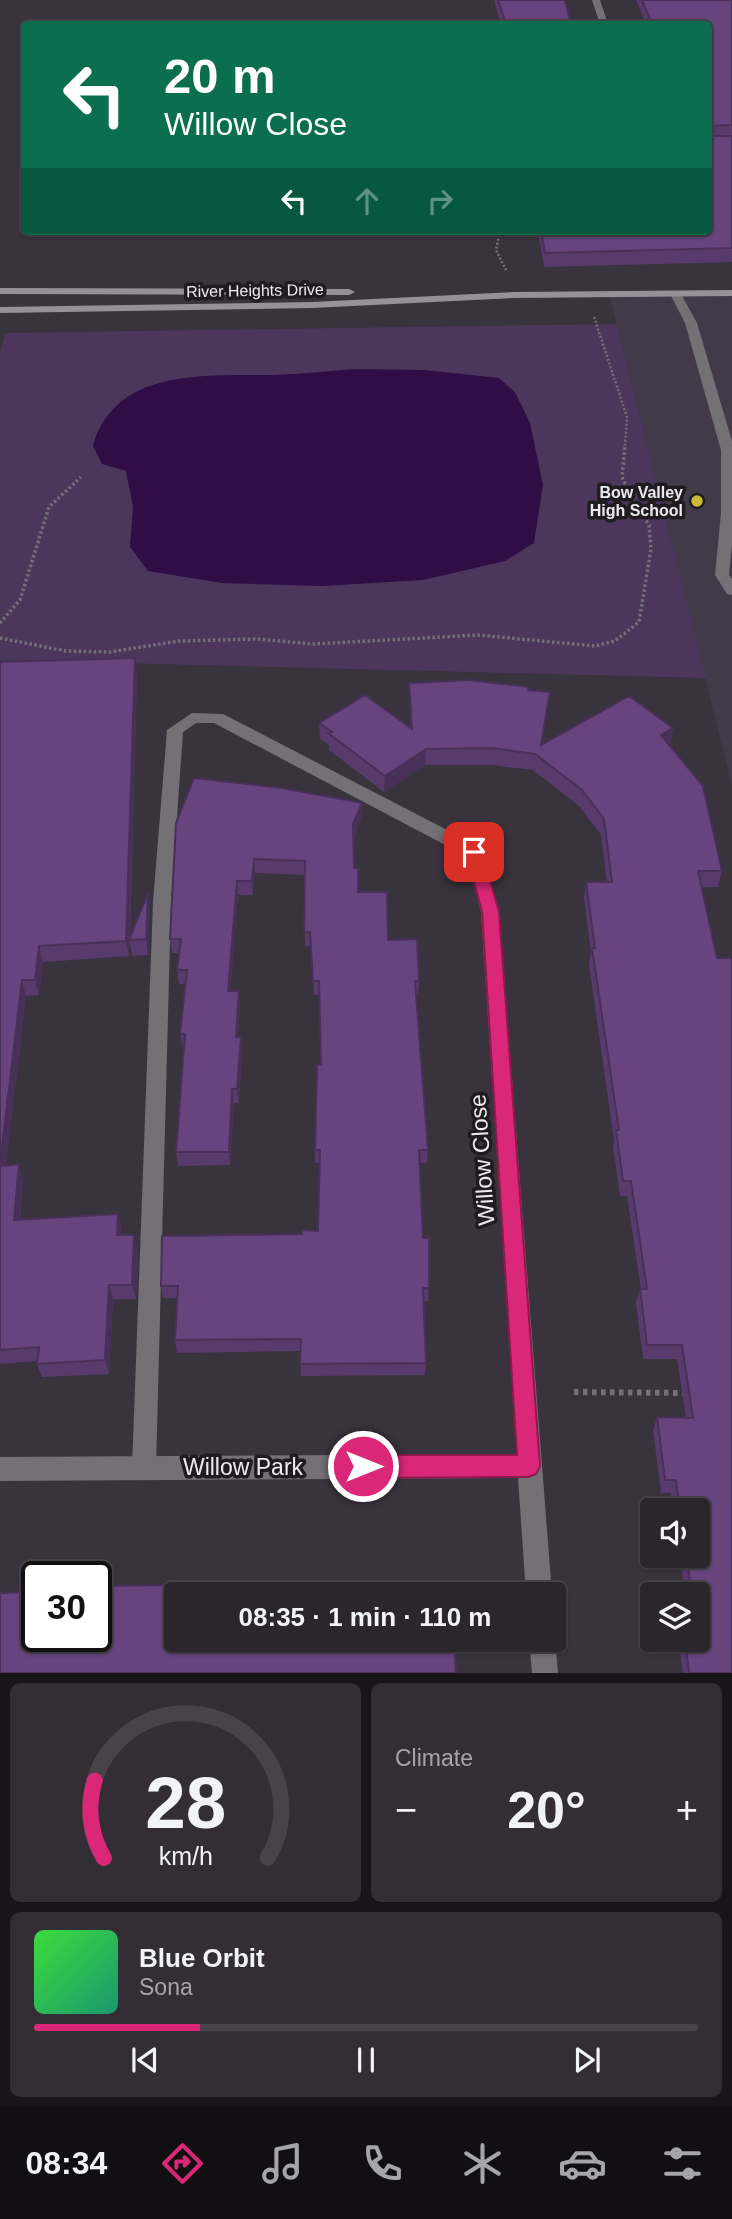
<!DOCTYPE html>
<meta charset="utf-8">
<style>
:root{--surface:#2b262e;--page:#332e36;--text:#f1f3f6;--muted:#a6a5aa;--line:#47434a;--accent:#db2777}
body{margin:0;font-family:Arial,sans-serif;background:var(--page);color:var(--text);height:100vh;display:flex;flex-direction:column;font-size:26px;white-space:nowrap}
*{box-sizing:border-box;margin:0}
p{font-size:23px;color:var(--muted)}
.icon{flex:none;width:38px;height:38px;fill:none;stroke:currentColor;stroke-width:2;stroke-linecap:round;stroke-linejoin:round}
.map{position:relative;height:1673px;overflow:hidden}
.sheet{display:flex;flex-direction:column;gap:10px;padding:10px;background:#181519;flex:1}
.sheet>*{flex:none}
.banner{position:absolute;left:21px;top:21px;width:691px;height:214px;border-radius:7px;box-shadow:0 2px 5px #0004,0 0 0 2px var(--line);background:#0b6e4f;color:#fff;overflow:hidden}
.buttons{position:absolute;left:640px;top:1498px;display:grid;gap:14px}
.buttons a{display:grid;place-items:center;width:70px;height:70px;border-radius:7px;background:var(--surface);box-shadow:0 2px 5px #0004,0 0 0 2px var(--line);font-size:35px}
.speed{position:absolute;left:21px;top:1561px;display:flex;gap:14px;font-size:35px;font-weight:700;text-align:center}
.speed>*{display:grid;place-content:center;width:91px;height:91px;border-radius:50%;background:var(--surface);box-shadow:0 2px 5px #0004,0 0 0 2px var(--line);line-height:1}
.speed .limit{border:4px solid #111;border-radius:10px;background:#fff;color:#111}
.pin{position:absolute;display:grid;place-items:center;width:60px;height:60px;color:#fff;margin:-30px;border-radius:14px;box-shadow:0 4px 10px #0006}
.me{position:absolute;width:77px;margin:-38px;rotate:90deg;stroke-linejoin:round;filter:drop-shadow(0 0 5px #0008)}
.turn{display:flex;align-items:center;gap:24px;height:147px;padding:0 28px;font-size:32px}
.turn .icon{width:91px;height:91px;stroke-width:2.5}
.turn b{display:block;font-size:49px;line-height:60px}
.lanes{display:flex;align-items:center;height:66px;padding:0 28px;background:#0003;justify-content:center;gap:35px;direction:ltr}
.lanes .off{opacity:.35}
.big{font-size:52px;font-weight:600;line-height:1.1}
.sheet .tile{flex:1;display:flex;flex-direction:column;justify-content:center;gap:10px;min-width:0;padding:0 24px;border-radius:10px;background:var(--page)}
.sheet .dial{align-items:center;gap:0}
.dial svg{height:182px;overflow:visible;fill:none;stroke:var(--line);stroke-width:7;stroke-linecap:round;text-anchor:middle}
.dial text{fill:var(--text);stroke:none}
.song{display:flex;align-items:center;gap:21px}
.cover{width:84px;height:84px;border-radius:10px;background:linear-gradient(135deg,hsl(120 70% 55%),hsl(160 70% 35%))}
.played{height:7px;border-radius:4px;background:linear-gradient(90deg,var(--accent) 25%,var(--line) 25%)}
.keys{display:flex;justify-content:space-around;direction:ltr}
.heat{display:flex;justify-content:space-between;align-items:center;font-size:38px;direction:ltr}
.sheet .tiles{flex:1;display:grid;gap:10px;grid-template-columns:1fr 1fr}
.tile:last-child{grid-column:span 2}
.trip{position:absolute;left:164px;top:1582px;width:402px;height:70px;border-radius:7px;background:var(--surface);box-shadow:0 2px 5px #0004,0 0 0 2px var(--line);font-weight:600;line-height:70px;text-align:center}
.tab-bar{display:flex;height:112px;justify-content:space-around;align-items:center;background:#110f12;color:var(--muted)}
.tab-bar .icon{width:49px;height:49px}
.tab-bar .active{color:var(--accent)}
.tab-bar b{font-size:32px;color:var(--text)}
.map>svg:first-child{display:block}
.built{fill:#423949}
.green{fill:#4c365c}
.water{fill:#300d44}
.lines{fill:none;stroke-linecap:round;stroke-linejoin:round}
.path-far2{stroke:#746f78;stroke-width:2.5;stroke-dasharray:2 2;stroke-linecap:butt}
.path-far1{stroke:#746f78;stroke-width:3.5;stroke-dasharray:2.5 2.5;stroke-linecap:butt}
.path{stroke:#746f78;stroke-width:6;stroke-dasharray:4.5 4.5;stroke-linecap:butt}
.lane{fill:#737076;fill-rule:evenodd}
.street{fill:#737076;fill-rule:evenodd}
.secondary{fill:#959199;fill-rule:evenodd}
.wall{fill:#593a6c}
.shaded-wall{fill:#483058}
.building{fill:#67447e;stroke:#483058;stroke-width:2}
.route{fill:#db2777;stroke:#8e194d;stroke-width:2}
.poi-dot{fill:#ccb938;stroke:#1f1c21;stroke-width:2.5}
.labels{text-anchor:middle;stroke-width:7;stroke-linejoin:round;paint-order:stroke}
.far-street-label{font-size:16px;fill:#ede9f0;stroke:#1f1c21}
.far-poi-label{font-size:16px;font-weight:bold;fill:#ede9f0;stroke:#1f1c21;text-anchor:end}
.near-street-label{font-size:23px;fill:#ede9f0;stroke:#1f1c21}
</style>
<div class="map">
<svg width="732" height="1673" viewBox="0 0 732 1673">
<rect width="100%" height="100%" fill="#39333d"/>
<!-- built -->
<path class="built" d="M732,293v493l-123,-492z"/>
<!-- green -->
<path class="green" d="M617,324l89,354 -706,-18v-307l5,-20z"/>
<!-- water -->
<path class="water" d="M354,369l70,1 75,8 16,14 15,31 13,62 -9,58 -29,18 -82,19 -101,6 -100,-3 -74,-12 -18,-24 3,-40 -7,-36 -24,-7 -9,-18c22,-79 115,-70 180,-71 27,-1 54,-4 81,-6z"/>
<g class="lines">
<!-- path-far2 -->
<path class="path-far2" d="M500,231l-4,19 11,22
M594,317l33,100 -2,29"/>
<!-- path-far1 -->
<path class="path-far1" d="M0,623l20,-23 29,-93 32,-30
M0,638l66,13 44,1 69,-11 78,-2 56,5 165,-9 117,11 20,-5 24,-19 12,-73 -2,-24 -16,-24 -11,-24 3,-32"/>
<!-- path -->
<path class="path" d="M574,1392l111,1"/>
<!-- lane -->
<path class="lane" d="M672,292h8l17,31 35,118v104l-3,30 3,4v16l-5,-1 -12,-19 6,-62v-63l-36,-127 -15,-29z
M192,713l31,1 257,133 3,5 -3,5h-12l-254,-134h-18l-13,9 -12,170 -15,566 -3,9 -9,3 -9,-3 -3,-9 21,-566 14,-172z"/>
<!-- street -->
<path class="street" d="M592,0h8l8,24h-8z
M474,846l6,1 3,5 16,60 53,682h-26l-8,-116 -518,3v-24l517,-3 -36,-542 -16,-60 3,-5z
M555,1639l3,34h-26l-3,-33z"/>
<!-- secondary -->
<path class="secondary" d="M0,288l349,1 6,3 -6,3 -349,-1z
M732,290v6l-217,2 -203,10 -312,5v-6l312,-5 203,-10z"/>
</g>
<!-- wall -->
<path class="wall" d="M495,0h70l6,24h-70l-5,-15z
M636,0h96v262l-188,5 -6,-36h171v-207h-63z
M0,662l137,11 -7,265 20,-29 -2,46 -16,1 -2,-13 -1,13 -86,6 -4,33 -13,1 -20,169 17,14 -3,41 98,-6 3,14v7l17,14 -2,50h-23l-4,75 -67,3 -5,-13v-3l-37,3z
M409,683l119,7 22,2 -8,53 131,-17 -3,16h-1l53,127 -4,16h-16l30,786h-49l-5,-33h20v-46h-13l-5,-38h18v-46h-25l-2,-17h-10l-8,-63 4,-13 29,1 -9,-59h-34l-7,-56 4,-14h1l-14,-93h-7l-7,-50 1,-6 -25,-176 2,-11 -7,-55 2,-16h21l-6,-47 -22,-29 -46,-36 -41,-5h-67l-41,27 -55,-42v-5l-9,-6 -1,-16 92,5 -2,-29z
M194,778l168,25v15l-8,20v30l4,24 30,48 31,41 -1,13h-2l12,156 -1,13h-7l3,75 6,50 -1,13h-4l2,62 -1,12 -124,1 -1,-25 -123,2 -2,-13 2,-42h-14l-2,-12 141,-52 16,-3 1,-68h-4v-13l6,-85 -1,-70h-6l-3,-49h-6v-71l-50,-2 -2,22h-15l-8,96h9l1,14 -2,32h3l1,14 -3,52h-5l-4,62 -52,1 -2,-14 8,-104h-1l-3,-14 6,-50h-7l-2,-14 2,-17h-7l-2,-14z"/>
<!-- shaded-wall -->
<path class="shaded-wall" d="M135,658l2,15 -8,283 -3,-15z
M673,728l-3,16 -12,7 3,-16z
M426,749l-1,16 -41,27 1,-16z
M362,803v15l-8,20 -1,-14z
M254,859l1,14 -2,22 -1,-14z
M237,881l1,14 -9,110 -1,-14z
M148,893l2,16 -2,46 -2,-16z
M39,946l4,16 -4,33 -4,-15z
M22,980l4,16 -22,185 -4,-14z
M239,991l1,14 -3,46 -1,-14z
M241,1037l1,14 -3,52 -2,-14z
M232,1089l2,14 -4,62 -1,-13z
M19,1164l4,15 -5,55 -4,-14z
M118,1214l3,14 -1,21 -3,-14z
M134,1235l4,14 -2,50 -4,-14z
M109,1285l4,14 -4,75 -4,-14z"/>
<!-- building -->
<path class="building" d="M498,0h67l6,24h-65z
M642,0h90v125l-23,1v5v-107h-57z
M709,134l2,2h21v112l-187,5 -4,-22h168v-73h2l-2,-5z
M135,658l-9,283 -87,5 -4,34h-13l-22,183v-501z
M469,680l60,7 -1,3 22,2 -9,53 88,-49 44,32 -12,7 42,51 19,85h-24l19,87h14l1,2v713h-43l-4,-33h13v-46h-6l-6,-38h12v-46h-18l-4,-30h-11l-8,-63 36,1 -11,-73h-35l-7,-56h7l-16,-108h-8l-7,-51h3l-27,-182h3l-9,-66h26l-8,-63 -22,-29 -47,-36 -42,-6 -67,1 -41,27 -57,-43 4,-1 -13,-9 46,-28 47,34 -3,-46z
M194,778l88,10 80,15 -9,21 1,44h4v24h29l1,48 29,-1 2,42h-4l13,169h-9l4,88h6v50h-6l3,75 -126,1 1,-25 -126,1 3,-54h-17l1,-50 140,-2v-4l16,1 2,-81h-5l2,-85h4l-2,-84h-6l-3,-49h-6l1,-71 -51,-2 -2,22h-15l-9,110h11l-3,46h5l-4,52h-5l-3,63h-53l9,-118h-5l7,-64h-10l4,-31h-11l6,-116z
M148,893l-2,46 -17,1z
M19,1164l-5,56 104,-6 -1,21h17l-2,50h-23l-4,75 -68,4 2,-17 -39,3v-184z
M439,1582v12h-262v46h277l2,33h-456v-80l37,-1v44h59v-50l165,-2v3h110v-3z"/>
<!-- route -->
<path class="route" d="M474,846l8,6 17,60 41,554 -4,8 -8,3 -165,1 -7,-4 -4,-8 4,-7 7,-4h154l-35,-543 -16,-60z"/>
<!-- markers -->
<circle class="poi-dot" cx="697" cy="501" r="7"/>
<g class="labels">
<!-- far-street labels -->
<g class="far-street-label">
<text transform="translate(255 290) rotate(-1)" y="6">River Heights Drive</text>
</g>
<!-- far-poi labels -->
<g class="far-poi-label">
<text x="683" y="498">Bow Valley<tspan x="683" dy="18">High School</tspan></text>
</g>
<!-- near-street labels -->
<g class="near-street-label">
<text transform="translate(482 1160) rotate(-94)" y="8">Willow Close</text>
<text x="243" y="1475">Willow Park</text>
</g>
</g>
</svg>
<div class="buttons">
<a><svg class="icon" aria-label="sound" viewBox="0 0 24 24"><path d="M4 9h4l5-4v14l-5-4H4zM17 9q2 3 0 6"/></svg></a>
<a><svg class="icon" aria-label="layers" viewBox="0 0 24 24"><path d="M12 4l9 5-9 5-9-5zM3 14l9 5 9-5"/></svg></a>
</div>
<div class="speed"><div class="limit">30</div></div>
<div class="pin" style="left:474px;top:852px;background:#d93025"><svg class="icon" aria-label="arrive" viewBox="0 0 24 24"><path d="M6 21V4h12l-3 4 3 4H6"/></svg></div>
<svg class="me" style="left:363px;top:1466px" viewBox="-20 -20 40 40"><circle r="17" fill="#db2777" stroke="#fff" stroke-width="3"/><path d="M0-11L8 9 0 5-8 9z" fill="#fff"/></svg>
<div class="trip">08:35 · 1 min · 110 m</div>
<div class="banner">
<div class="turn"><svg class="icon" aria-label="left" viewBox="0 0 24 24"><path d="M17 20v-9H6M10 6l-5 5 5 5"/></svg><div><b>20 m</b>Willow Close</div></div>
<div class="lanes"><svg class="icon" aria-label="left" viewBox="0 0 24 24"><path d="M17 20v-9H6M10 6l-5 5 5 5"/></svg><svg class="icon off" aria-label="ahead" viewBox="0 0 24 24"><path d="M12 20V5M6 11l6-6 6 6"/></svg><svg class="icon off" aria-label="right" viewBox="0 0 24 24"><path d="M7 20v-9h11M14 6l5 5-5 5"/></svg></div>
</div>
</div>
<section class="sheet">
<div class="tiles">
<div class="tile dial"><svg viewBox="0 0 100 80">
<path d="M14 69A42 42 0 1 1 86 69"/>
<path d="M14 69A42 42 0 0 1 10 35" stroke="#db2777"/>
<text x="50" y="56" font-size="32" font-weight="700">28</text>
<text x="50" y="72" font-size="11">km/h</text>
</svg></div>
<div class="tile"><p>Climate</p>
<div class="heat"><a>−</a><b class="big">20°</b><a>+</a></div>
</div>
<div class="tile">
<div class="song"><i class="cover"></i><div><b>Blue Orbit</b><p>Sona</p></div></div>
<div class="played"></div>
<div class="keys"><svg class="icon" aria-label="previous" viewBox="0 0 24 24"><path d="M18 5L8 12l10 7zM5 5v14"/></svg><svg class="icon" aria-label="pause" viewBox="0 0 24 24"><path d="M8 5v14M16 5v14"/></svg><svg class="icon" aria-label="next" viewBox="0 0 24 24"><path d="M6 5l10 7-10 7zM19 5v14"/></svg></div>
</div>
</div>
</section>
<nav class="tab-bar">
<b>08:34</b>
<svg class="icon active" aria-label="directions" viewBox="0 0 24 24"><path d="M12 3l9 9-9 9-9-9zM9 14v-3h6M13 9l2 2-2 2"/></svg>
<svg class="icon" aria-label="music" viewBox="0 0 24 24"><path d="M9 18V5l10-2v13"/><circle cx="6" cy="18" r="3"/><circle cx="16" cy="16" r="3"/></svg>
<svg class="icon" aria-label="phone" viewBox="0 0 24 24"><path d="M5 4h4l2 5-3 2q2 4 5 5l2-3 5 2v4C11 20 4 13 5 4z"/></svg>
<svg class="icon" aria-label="climate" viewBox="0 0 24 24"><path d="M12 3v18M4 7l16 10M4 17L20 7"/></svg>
<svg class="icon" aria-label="car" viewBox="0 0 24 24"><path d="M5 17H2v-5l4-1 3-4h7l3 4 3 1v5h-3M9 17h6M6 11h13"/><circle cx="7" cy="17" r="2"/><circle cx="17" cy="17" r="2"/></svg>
<svg class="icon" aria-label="filters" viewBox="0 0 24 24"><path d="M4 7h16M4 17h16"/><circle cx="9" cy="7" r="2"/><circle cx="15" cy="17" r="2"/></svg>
</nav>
